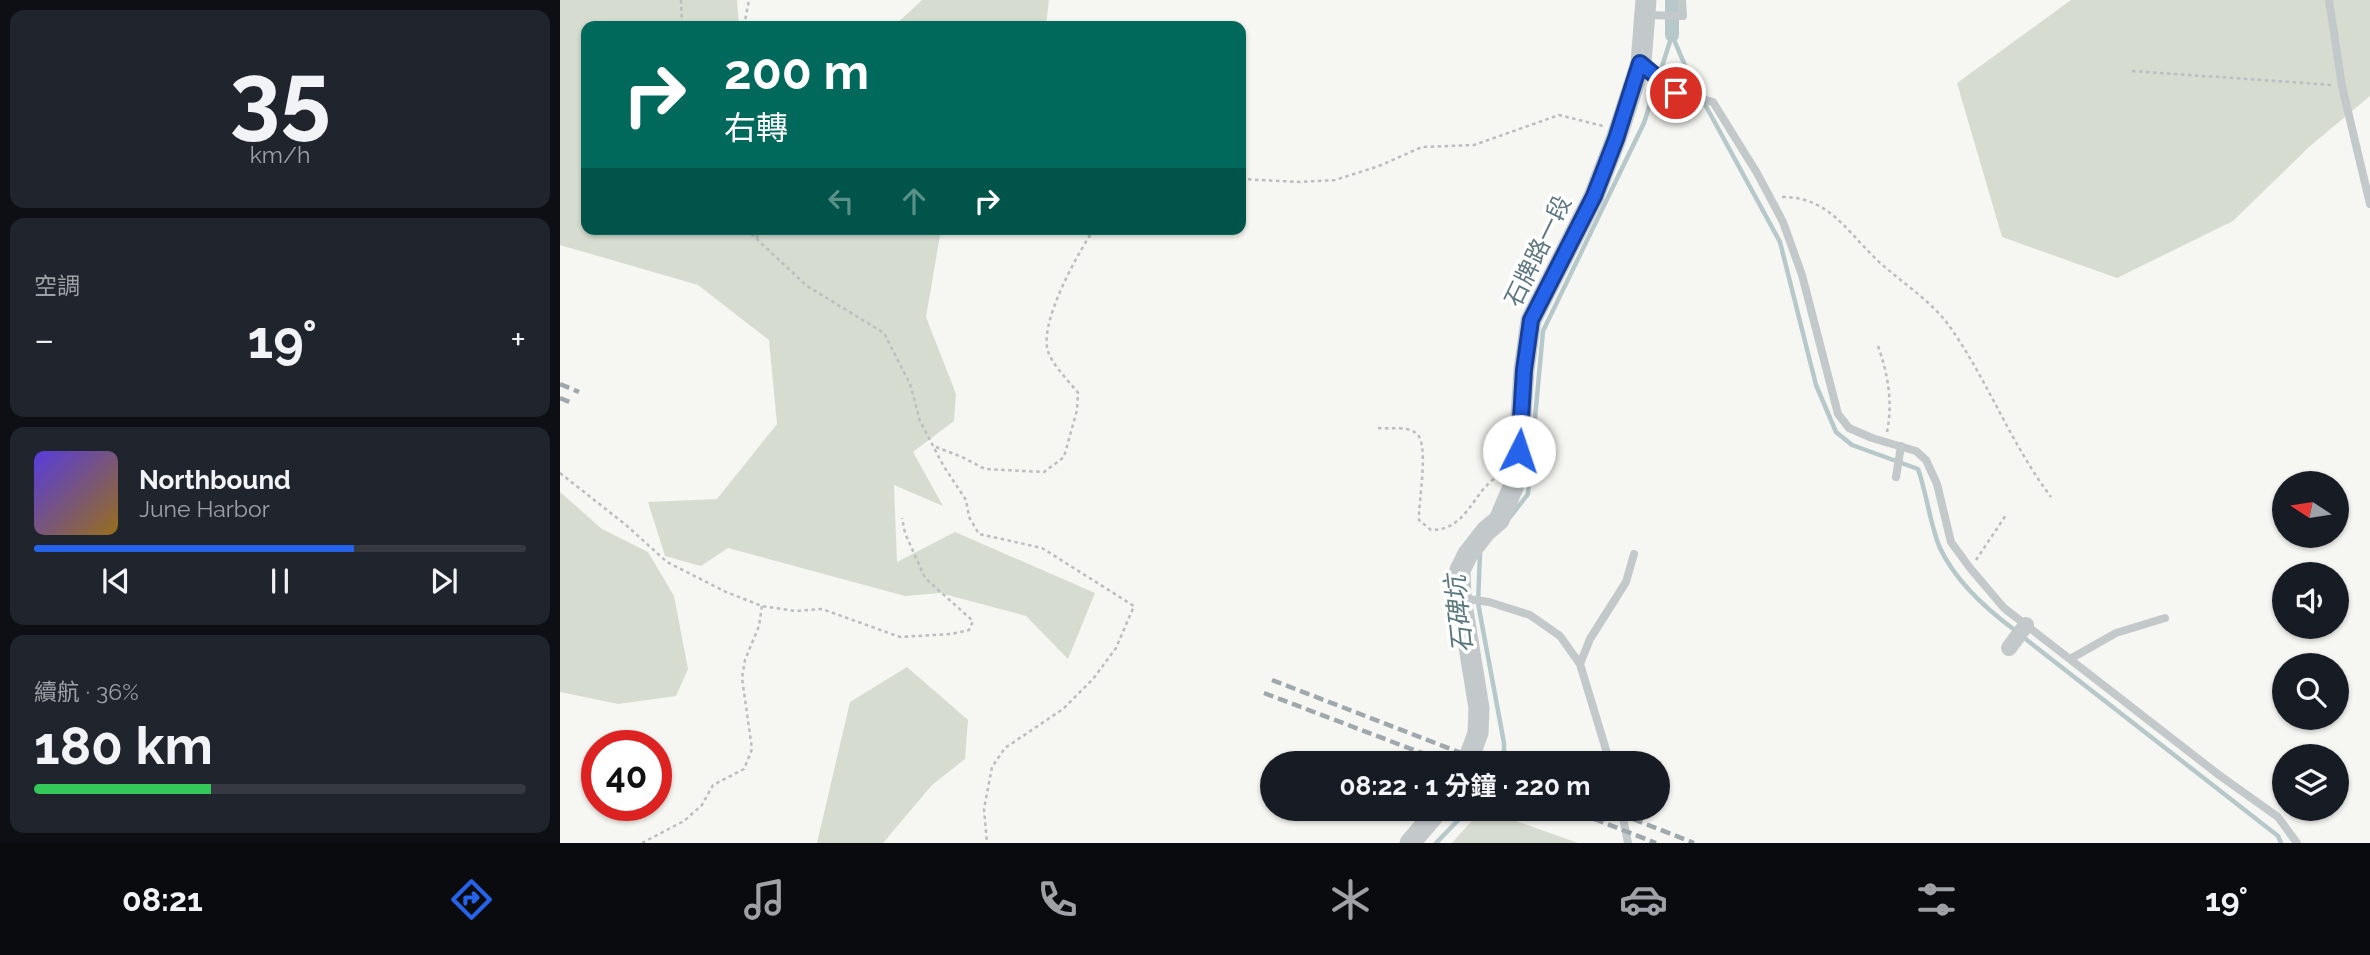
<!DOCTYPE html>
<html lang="zh-TW">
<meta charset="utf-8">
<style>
:root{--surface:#171b24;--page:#20242c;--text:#f1f3f6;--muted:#9ea1a6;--line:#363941;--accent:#2563eb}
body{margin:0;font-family:Raleway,"Noto Sans TC",sans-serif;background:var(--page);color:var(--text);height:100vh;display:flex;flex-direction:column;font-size:26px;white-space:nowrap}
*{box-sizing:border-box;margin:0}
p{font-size:23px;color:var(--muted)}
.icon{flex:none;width:38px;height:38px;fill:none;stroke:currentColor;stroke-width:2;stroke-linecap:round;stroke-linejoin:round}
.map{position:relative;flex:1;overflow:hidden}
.panel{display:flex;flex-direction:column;gap:10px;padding:10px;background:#0d0f14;width:560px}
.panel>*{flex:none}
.top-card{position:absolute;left:21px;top:21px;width:665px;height:214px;border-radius:14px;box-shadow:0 2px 5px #0004;background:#00695c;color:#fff;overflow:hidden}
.needle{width:46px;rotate:282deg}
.controls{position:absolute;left:1712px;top:471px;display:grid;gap:14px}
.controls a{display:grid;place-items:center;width:77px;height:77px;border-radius:50%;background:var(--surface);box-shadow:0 2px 5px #0004;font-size:35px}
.speed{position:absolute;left:21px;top:730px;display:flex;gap:14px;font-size:35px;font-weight:700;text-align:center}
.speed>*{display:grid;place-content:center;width:91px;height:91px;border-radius:50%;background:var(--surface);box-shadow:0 2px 5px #0004;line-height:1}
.speed .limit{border:10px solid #d22;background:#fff;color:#111}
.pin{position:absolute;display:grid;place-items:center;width:60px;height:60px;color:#fff;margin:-30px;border:4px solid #fff;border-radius:50%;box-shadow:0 2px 7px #0007}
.me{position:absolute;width:77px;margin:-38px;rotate:4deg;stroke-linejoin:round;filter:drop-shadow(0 0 5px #0008)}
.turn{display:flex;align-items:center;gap:24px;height:147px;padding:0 28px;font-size:32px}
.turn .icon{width:91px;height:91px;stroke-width:2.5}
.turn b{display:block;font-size:49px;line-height:60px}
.lanes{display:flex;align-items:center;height:66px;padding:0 28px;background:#0003;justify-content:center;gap:35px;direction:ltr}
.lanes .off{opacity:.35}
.big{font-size:52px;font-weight:700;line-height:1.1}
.panel .card{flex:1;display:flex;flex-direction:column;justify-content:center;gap:10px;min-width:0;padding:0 24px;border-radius:14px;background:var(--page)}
.panel .dial{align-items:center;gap:0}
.dial b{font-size:91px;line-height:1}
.song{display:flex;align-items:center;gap:21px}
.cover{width:84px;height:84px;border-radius:10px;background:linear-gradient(135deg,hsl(250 70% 55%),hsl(40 70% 35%))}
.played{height:7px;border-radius:4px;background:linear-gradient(90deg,var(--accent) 65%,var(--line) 65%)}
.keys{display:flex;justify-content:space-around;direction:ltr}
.heat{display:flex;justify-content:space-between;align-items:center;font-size:38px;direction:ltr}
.charge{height:10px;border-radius:5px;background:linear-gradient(90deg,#34c759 36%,var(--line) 0)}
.trip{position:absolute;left:700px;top:751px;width:410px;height:70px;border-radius:35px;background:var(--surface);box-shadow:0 2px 5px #0004;font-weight:700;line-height:70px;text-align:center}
.dock{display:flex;height:112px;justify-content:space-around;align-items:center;background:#090b0e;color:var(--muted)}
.dock .icon{width:49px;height:49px}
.dock .active{color:var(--accent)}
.dock b{font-size:32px;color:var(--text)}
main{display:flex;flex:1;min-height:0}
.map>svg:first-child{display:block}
.green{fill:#d7dcd1}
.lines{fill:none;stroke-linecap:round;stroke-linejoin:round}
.stream{stroke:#b7c8cb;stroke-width:4.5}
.canal{stroke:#b7c8cb;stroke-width:14}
.path{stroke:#babec0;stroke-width:2.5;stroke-dasharray:3.5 3.5;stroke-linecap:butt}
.service{stroke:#c3c8cb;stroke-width:8}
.minor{stroke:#c3c8cb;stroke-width:16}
.tertiary{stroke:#c3c8cb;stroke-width:21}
.rail{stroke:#9fa9ad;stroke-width:4.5;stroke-dasharray:10 5;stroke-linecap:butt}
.route-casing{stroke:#184099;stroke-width:18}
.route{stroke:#2563eb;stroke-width:12}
.labels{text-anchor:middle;stroke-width:7;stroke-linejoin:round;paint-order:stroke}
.street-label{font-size:24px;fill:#5f7780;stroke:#fff}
.water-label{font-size:26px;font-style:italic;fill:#5a787c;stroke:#fff}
</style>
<main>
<section class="panel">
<div class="card dial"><b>35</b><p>km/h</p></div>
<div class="card"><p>空調</p>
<div class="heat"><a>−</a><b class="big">19°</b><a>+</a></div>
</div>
<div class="card">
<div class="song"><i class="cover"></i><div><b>Northbound</b><p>June Harbor</p></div></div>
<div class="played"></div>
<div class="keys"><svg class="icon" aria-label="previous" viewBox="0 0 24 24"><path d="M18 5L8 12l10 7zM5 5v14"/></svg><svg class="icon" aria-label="pause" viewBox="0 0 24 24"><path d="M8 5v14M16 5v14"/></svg><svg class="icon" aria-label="next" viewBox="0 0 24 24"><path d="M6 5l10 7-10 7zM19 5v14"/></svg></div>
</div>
<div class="card"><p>續航 · 36%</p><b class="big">180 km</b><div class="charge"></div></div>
</section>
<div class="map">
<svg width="1810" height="843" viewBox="0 0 1810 843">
<rect width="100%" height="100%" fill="#f6f6f2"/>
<!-- green -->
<path class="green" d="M0,0h177l2,26h-153v203h355l-15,88 30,77 -2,27 -41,31 30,54 -49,-21 3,77 58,-30 140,61 -27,66 -42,-43 -86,-23 -35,3 -177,-48 -27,18 -36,-10 -17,-54 69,-3 60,-75 -8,-84 -71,-55 -138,-40z
M362,0h127l-3,26h-152z
M1511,0h299v96l-61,51 -76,74 -116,57 -115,-41 -45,-154z
M0,492l42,37 46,23 26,44 14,73 -12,27 -58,8 -58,-12z
M347,667l61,53 -3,39 -33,26 -49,58h-66l33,-141z
M923,808v1l95,34h-126z"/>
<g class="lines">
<!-- stream -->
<path class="stream" d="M1112,35l17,40 91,167 36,143 20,47 16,13 66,24c9,25 12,56 22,79 16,34 46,61 76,83
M950,517l18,-23 15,-163 101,-208 28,-88
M920,553l-2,50 26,140v14l-4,6
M1463,637l255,199 3,7
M876,843l34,-35"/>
<!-- canal -->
<path class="canal" d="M1112,0v35"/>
<!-- path -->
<path class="path" d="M121,0l1,26
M184,26l5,-26
M1572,71l200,14
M681,179l59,3 35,-2 44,-14 43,-19 52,-2 85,-30 44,11
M1222,197c46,0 63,32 94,62 24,23 54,40 74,68 38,54 61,117 101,170
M186,229l61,57 77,47 26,51 10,37 23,44 23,35 3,17 10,17 63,14 92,58 -18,42 -23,31 -30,30 -58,39 -13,19 -8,42 3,34
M194,229l4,10
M1318,346c10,28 15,56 9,86
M818,428c11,1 29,-2 38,5 14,10 2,69 3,87l12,10c38,0 41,-40 69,-55
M376,447l26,10 23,12 59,3 20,-15 13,-47 1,-17c-9,-12 -23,-25 -29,-39 -13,-27 29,-101 45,-125
M0,473l66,52 41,37 59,30 36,14 34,5 26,-2 78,28 51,-3 18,-4 4,-9 -48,-43 -20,-45 -3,-15
M1416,560l30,-45
M82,843l42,-22 18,-16 11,-20 31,-16 8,-20 -10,-71 3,-18 14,-34 3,-20"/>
<!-- service -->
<path class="service" d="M1769,0l13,86 28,118
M1086,15l37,1 -1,-16
M1082,65l34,28 37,9 44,71 26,49 19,53 36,139 11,14 23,10 44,13 10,9 11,24 14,58 19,26 34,40 215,167 59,42 19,26
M1336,477l5,-31
M901,598l28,4 41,13 30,21 20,28 30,99
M1510,659l46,-26 49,-15
M1020,664l10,-25 36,-57 8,-28
M1061,808l7,35"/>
<!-- minor -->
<path class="minor" d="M1449,648l17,-23"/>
<!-- tertiary -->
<path class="tertiary" d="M907,763l11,-30 1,-25 -18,-110 -1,-28 8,-16 18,-23 13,-11 18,-42 7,-108 7,-50 63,-124 22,-57 25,-76 5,-63
M850,843l30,-35"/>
<!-- rail -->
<path class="rail" d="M0,384l19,8
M0,398l12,5
M712,680l215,83
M704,693l184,70
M1006,808l90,35
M1045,808l89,35"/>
</g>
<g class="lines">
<!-- route casing -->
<g class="route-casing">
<path id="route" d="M959,451l5,-81 7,-50 63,-124 22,-57 24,-76 36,30"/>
</g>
<!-- route -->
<use href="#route" class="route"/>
</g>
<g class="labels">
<!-- street labels -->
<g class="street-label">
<text transform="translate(978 251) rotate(-64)" y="8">石牌路一段</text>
</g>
<!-- water labels -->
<g class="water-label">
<text transform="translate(899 614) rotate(-96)" y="9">石碑坑</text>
</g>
</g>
</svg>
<div class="controls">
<a><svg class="needle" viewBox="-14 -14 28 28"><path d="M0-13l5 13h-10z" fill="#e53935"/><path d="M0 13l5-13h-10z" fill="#9ea1a6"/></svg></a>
<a><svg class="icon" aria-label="sound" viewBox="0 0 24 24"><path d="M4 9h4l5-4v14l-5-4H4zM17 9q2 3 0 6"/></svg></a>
<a><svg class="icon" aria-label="search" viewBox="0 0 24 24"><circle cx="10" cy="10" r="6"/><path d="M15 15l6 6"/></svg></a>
<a><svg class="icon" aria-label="layers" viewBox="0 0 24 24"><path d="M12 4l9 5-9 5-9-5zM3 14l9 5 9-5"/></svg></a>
</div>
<div class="speed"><div class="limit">40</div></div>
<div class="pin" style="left:1116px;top:93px;background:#d93025"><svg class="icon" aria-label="arrive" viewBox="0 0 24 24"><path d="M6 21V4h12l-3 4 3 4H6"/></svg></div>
<svg class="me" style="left:959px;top:451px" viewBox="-20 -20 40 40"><circle r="19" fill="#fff"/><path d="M0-13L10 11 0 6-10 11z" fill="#2563eb"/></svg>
<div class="trip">08:22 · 1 分鐘 · 220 m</div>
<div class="top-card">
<div class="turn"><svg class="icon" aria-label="right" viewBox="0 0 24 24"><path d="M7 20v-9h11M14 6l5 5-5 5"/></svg><div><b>200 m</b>右轉</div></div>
<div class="lanes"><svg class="icon off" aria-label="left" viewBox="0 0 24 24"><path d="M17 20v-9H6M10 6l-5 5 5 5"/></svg><svg class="icon off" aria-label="ahead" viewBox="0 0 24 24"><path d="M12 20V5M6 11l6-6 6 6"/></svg><svg class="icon" aria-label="right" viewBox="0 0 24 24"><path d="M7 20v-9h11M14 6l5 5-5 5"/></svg></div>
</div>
</div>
</main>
<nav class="dock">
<b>08:21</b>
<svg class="icon active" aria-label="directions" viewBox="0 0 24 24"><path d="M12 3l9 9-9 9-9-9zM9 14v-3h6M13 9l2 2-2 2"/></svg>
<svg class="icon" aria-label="music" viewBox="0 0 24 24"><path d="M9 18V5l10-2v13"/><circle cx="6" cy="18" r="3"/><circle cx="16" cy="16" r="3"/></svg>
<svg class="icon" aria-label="phone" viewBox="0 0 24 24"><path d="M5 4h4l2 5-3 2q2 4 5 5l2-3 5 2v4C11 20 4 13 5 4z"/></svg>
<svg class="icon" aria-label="climate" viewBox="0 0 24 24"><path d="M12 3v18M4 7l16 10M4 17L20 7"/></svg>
<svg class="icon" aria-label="car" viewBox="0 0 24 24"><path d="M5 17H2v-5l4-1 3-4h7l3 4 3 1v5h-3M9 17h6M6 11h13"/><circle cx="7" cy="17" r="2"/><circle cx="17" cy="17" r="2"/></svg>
<svg class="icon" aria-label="filters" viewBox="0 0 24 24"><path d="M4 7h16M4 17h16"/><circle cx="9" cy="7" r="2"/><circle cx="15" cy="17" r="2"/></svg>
<b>19°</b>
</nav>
